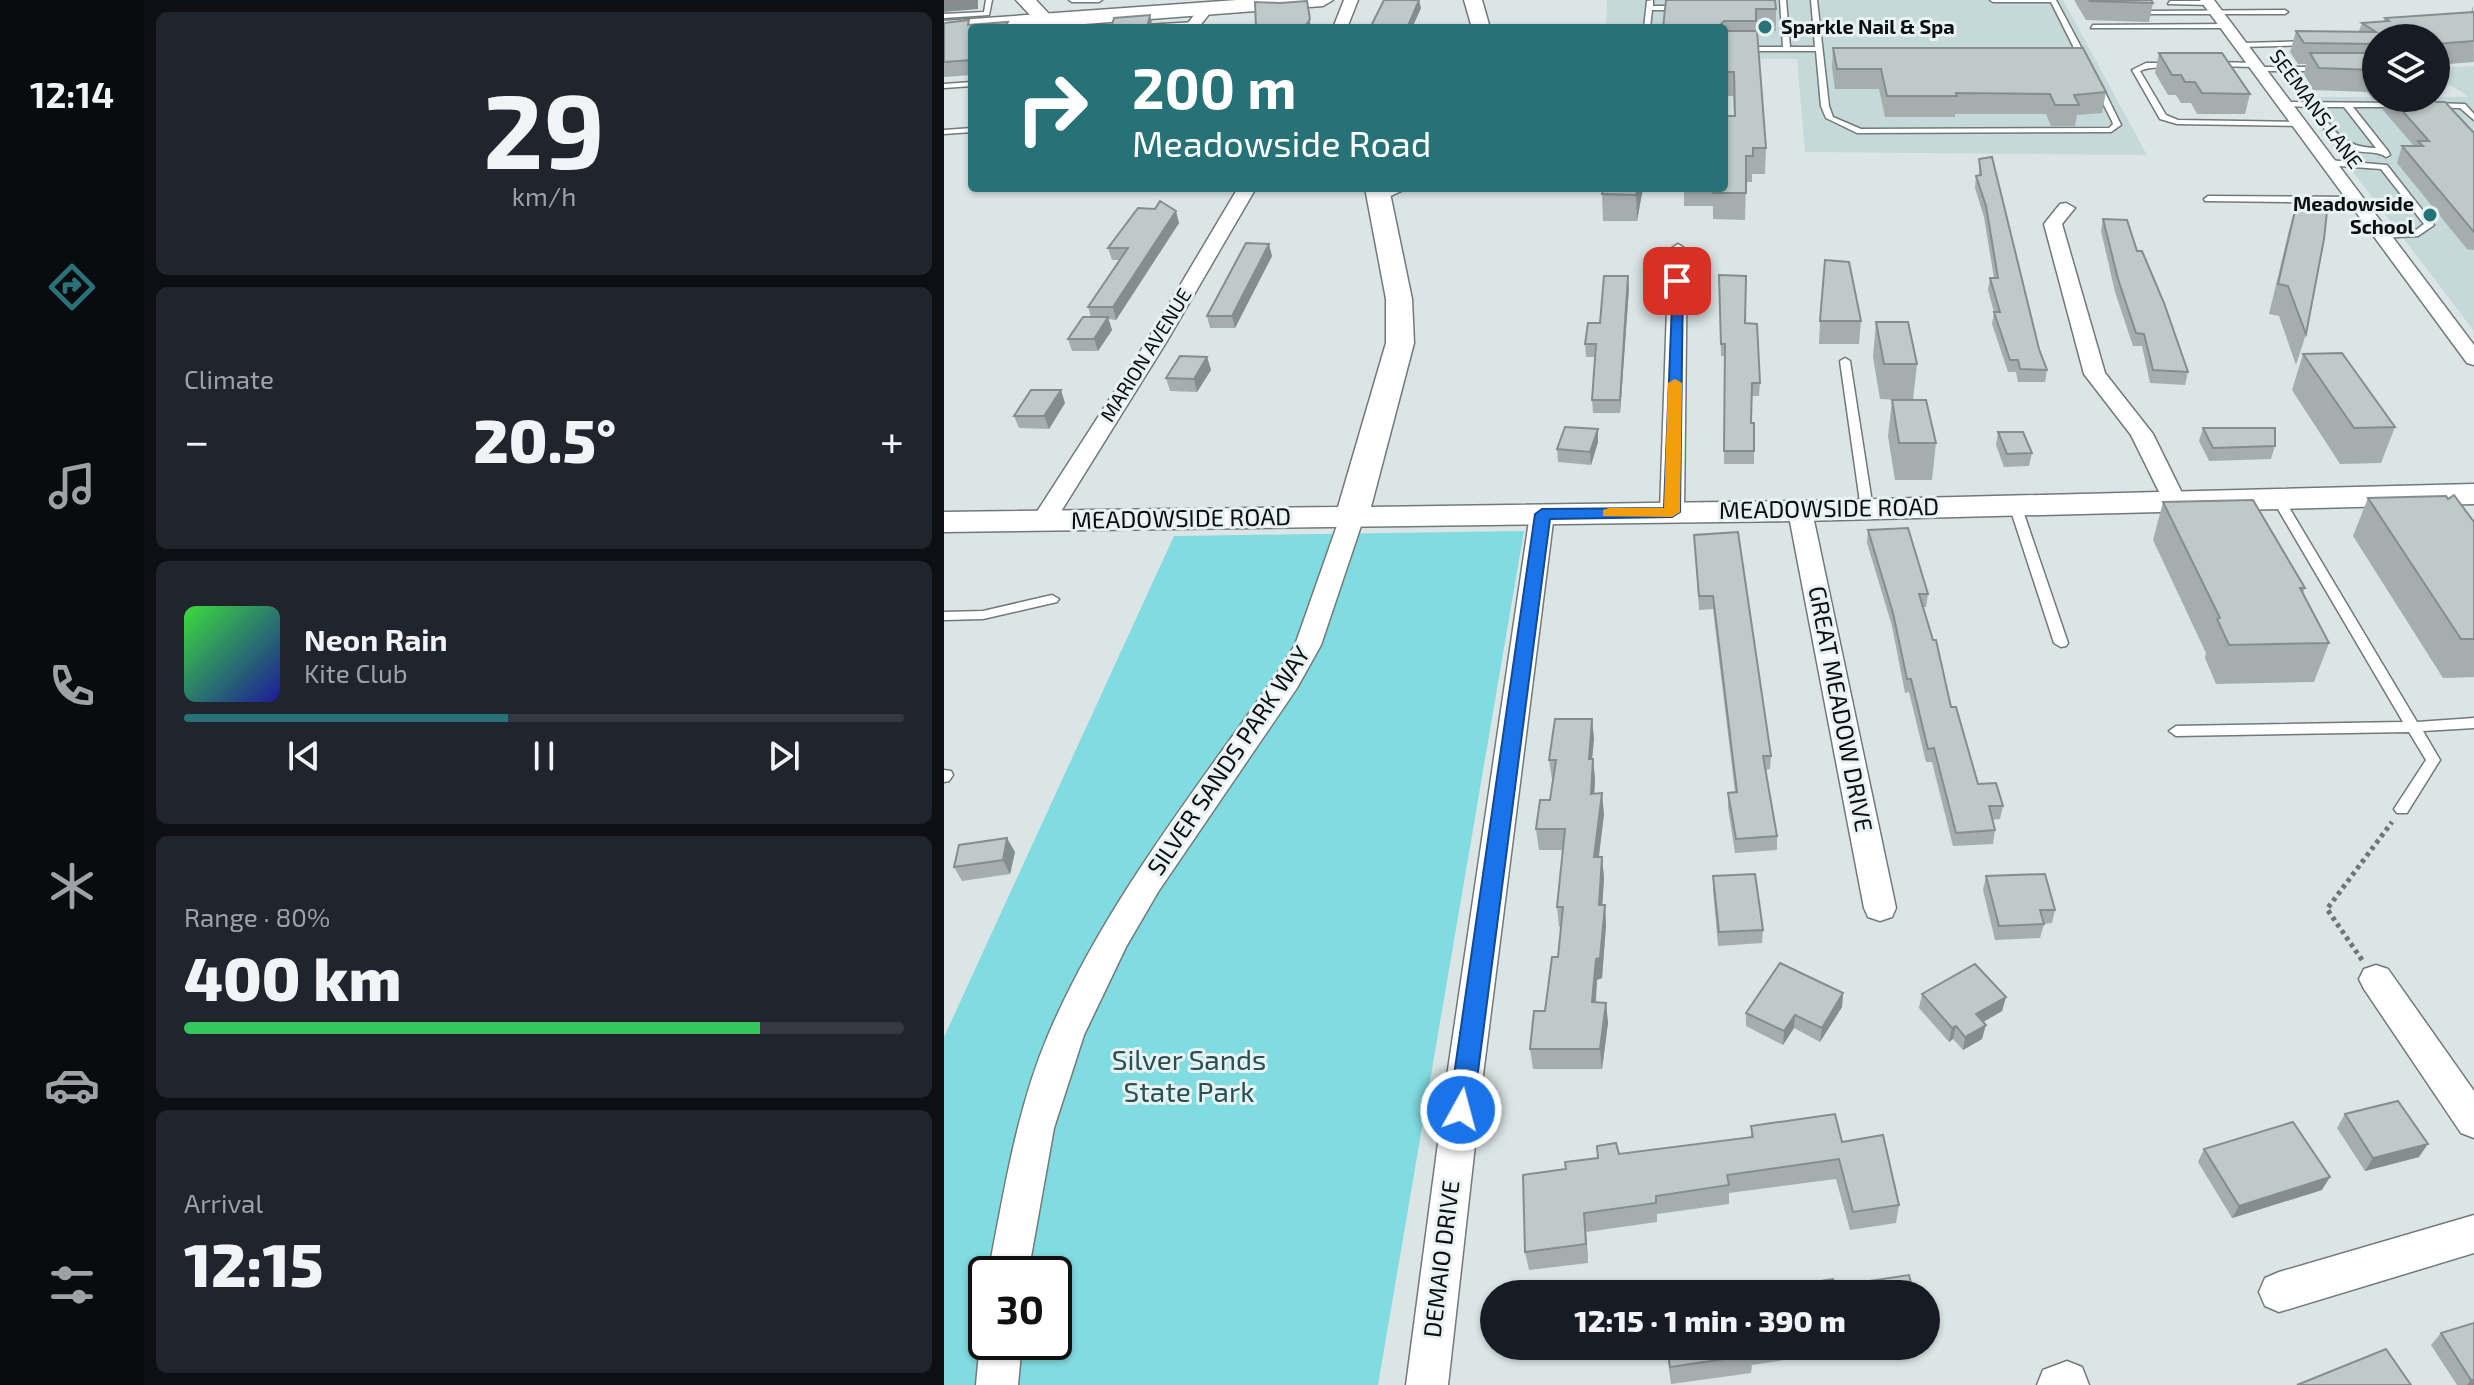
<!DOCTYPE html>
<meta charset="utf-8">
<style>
:root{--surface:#171b24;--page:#20242c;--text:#f1f3f6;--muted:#9ea1a6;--line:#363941;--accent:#277276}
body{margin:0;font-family:"Exo 2",sans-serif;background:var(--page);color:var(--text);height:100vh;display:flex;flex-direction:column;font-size:30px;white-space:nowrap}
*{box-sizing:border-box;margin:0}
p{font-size:26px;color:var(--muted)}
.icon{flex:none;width:44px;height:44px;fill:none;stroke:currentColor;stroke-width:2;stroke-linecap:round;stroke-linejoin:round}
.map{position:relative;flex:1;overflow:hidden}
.drawer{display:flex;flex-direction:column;gap:12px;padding:12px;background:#0d0f14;width:800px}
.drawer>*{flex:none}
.hud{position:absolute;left:24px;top:24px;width:760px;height:168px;border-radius:8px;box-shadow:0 2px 6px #0004;background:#277276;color:#fff;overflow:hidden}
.buttons{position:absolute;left:1418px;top:24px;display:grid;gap:16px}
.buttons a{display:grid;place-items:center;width:88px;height:88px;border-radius:50%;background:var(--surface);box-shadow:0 2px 6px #0004;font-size:40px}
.speed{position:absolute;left:24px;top:1256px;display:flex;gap:16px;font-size:40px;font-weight:700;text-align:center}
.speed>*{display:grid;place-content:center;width:104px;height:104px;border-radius:50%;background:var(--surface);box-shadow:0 2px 6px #0004;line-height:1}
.speed .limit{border:4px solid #111;border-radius:12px;background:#fff;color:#111}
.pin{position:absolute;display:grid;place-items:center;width:68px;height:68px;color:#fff;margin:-34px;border-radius:16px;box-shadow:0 4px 12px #0006}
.me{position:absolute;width:88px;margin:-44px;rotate:7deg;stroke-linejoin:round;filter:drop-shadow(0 0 6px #0008)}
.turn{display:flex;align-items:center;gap:28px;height:168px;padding:0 32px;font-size:36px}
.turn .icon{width:104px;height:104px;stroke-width:2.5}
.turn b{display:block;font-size:56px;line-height:68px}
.big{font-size:60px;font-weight:800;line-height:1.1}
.drawer .tile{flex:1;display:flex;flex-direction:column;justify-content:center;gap:12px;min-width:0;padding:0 28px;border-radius:12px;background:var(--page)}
.drawer .dial{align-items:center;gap:0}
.dial b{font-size:104px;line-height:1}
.song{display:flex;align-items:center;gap:24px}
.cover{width:96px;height:96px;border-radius:12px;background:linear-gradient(135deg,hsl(120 70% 55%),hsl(240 70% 35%))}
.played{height:8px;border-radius:4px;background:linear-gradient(90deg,var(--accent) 45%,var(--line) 45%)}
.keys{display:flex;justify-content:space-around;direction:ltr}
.heat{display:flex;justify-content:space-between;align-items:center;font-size:44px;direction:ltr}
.charge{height:12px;border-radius:6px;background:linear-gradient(90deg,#34c759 80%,var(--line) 0)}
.trip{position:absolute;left:536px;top:1280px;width:460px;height:80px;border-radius:40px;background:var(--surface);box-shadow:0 2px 6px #0004;font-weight:800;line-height:80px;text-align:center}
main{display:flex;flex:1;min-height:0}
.menu{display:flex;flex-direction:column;width:144px;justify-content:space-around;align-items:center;background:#090b0e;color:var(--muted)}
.menu .icon{width:56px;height:56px}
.menu .on{color:var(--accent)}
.menu b{font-size:36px;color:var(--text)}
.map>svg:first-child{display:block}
.built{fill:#c6d9da}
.green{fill:#81dce1;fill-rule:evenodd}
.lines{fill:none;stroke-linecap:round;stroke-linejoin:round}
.lane-casing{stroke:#717979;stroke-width:3}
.street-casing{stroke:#717979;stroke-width:3}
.secondary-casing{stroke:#717979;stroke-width:3}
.primary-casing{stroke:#717979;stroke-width:3}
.path{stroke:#6f7575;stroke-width:5;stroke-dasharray:4 4;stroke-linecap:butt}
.lane{fill:#fff;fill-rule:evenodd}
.street{fill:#fff;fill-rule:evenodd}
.secondary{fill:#fff;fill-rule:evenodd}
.primary{fill:#fff;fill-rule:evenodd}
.wall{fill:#a5adad}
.shaded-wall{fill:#868d8d}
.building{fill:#c0c9c9;stroke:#868d8d;stroke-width:2}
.route{fill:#1a73e8;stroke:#114b97;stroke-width:2}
.slow{fill:#f59e0b}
.poi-dot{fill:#277276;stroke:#e8f2f2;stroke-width:3}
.labels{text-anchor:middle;stroke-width:6;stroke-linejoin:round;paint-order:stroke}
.far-poi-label{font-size:20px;font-weight:bold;fill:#0c0f0f;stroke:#e8f2f2;text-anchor:start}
.far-street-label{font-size:20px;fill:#0c0f0f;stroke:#e8f2f2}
.street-label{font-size:24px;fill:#0c0f0f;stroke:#e8f2f2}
.near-park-label{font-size:28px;fill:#265052;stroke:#e8f2f2}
</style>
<main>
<nav class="menu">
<b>12:14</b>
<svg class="icon on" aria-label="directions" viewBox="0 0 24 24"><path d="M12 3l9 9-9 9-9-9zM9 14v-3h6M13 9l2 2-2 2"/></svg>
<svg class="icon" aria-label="music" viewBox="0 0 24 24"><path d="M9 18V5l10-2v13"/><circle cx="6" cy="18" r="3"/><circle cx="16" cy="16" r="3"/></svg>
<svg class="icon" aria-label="phone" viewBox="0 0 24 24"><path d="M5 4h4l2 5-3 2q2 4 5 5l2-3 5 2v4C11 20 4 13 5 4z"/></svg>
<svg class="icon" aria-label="climate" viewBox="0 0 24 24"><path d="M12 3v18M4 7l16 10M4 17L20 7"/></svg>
<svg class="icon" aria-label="car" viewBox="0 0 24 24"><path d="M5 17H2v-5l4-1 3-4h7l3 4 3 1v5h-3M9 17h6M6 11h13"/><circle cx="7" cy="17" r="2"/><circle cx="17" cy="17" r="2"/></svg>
<svg class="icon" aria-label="filters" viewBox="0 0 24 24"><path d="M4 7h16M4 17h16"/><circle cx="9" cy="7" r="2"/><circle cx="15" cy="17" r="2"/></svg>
</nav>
<section class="drawer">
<div class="tile dial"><b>29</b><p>km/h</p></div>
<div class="tile"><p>Climate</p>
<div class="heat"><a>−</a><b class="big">20.5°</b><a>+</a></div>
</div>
<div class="tile">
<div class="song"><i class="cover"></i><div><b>Neon Rain</b><p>Kite Club</p></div></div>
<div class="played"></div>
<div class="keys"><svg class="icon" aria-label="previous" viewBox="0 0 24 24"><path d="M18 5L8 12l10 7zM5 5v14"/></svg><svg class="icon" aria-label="pause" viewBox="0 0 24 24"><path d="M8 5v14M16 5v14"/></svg><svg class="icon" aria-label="next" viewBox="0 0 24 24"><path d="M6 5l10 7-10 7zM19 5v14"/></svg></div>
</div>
<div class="tile"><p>Range · 80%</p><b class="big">400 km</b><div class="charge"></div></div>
<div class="tile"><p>Arrival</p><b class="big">12:15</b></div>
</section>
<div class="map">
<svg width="1530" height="1385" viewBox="0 0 1530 1385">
<rect width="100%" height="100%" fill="#dbe5e5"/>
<!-- built -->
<path class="built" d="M663,0h456l84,155 -342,-3 -8,-93 -73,-1v-30h-118z
M1530,66v265l-178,-234h173l-33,-21v-8z"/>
<!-- green -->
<path class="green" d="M580,531l-146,854h-434v-348l230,-501zM42,1274h68v68h-68z"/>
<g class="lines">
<!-- lane casing -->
<g class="lane-casing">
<path id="lane" d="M42,0h6l-3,15 -45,3v-4l40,-2z
M125,0h33l-3,2h-27z
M709,0v6h35l1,-6h6l-1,8 -3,2h-39l-2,18h-6l3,-27z
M836,0h6l4,47h25l-4,-47h6l12,106 4,11 28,12 248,-1 4,-4 -1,-3 -20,-39 4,-2 4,2 21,43 -10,7 -254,1 -31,-15 -5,-12 -5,-55h-92v-4h59z
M1046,0h66l34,64 -4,2 -4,-2 -31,-62h-58z
M1226,1h40l3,2 -3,2 -42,-1z
M1204,11l137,-1 3,2 -3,2h-139z
M253,22l-2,3 -71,3 3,-2z
M1149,25l136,-1 3,2 -3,2h-138z
M1368,41l-3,4 -67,2 -4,-2 4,-2z
M1269,62l44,1 4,2 -4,2 -47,-1 -1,-2z
M1202,63h26l4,2c-11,5 -24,0 -36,6l26,44 12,5 123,2 4,2 -4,2 -124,-2 -17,-5 -28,-49z
M1316,67h64l4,2 -4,2h-67v-4z
M28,82v4l-28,2v-4z
M1342,102l116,1 4,2 -4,2h-49l35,44 2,4 -4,2c-9,-6 -20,-4 -31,-6 -23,-5 -33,-27 -46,-44l-26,-1 -1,-2zM1373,107h27l32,41c-34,-1 -41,-16 -59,-41z
M1487,103l34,1 9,10v6l-14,-12 -32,-1 -1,-2z
M28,128v4l-28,2v-4z
M1384,160l59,5 47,60 -16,11 -39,2v-4l37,-4 8,-6 -43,-55 -56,-4v-4z
M1264,196l148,1 4,3 -4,3 -151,-2 -1,-2z
M901,358l5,3 23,148 -6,4 -6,-4 -21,-148z
M1334,495l6,4 133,223 57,-4v10l-51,3 17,29 -33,53h-10l-3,-4 32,-49 -17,-28 -233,4 -7,-5 7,-5 227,-4 -131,-223z
M1071,501l6,4 47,138 -2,3 -5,1 -7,-4 -45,-138z
M108,595l7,4 -2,3 -74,17 -39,1v-8l39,-1z
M0,770l7,1 2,4 -4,6 -5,1z"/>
</g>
<!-- street casing -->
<g class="street-casing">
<path id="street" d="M400,0h14l-11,28h-14z
M1256,0h14l260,345v20l-7,-2z
M258,5l12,3 -16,20h-14z
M294,188h18l-89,153 -115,185h-18l-3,-5 116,-180z
M438,188h26l-26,12h-12l-3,-4z
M1122,203l9,5 -13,16 43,149 48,61 33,67 -4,5h-16l-35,-71 -47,-61 -40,-150 16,-20z
M734,244l9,6 -3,262 -3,5h-18l-3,-5 9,-262z
M856,504l9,2 3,5 84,397 -4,9 -12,4 -12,-4 -4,-9 -76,-397 3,-5z
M598,507l9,2 3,5 -72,569 -34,302h-42l40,-302 84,-569 3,-5z
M408,510l9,2 3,5 -43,128 -24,43 -139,204 -32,55 -42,88 -30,93 -26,146h-40c16,-81 28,-164 61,-241 56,-130 146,-242 227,-358l19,-30 45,-128 3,-5z
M1432,965l12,4 86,122v47l-13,-5 -97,-144 -5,-10 5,-10z
M1530,1215v38l-195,59 -14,-6 -6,-14 6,-14 14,-6z
M42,1328v14h36l-4,43h-42l4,-43z
M1123,1361l15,6 7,18h-52l6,-15z"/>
</g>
<!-- secondary casing -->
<g class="secondary-casing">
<path id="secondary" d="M72,0h20l13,14 -4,11h-14l-1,-10z
M520,0h18l8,28h-18z
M421,188h24l23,111 2,44 -43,164 429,-6 674,-17v20l-674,17 -856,11v-20l394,-5 48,-164v-44z"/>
</g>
<!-- primary casing -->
<g class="primary-casing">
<path id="primary" d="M293,0h96l-10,6 -291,22h-60v4l-28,3v-14z"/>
</g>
<!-- path -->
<path class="path" d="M1418,960l-35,-51 65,-87"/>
<!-- lane -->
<use href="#lane" class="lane"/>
<!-- street -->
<use href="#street" class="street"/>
<!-- secondary -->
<use href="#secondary" class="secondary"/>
<!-- primary -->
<use href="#primary" class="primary"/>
</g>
<!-- wall -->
<path class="wall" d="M722,0l110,9v22h-19l9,117 -1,26h-13v8h-6l-1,38 -32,-1v-13h-29v-18h40l10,-72 -1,-20h-9v-68z
M1130,0h77l2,3 -4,19 -63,-2z
M1529,6l1,56 -38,3v-27h-60v60h57l3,4 38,31v117l-7,-1 -70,-86 5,-17h12l-31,-36 3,-10h-12l-7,-8 -54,-2 -9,-16 2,-10h-8l-8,-12 6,-21h63l3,-8 22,-2 1,-3 86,-6z
M477,8l-9,20h-41v-2z
M0,23l28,5v47l-28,2z
M889,48l273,44 -4,21 -25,2 -2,11h-24l-5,-12h-91v3h-70l-6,-28h-44l-3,-21z
M1215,53l91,41 -5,20h-48l-6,-11h-10l-5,-8h-8l-13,-22z
M1035,159l60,190 8,21 -2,12h-27l-2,-10h-8l-16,-48 2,-12 -6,-22 2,-12h4l-10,-61 -9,-29 1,-12h3z
M659,188h40l-6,33h-34l-1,-27z
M1354,198l8,136 -10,31 -17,-49 -10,-2 21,-88z
M1159,219l34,32 51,121 -3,13 -35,-2 -8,-37h-9l-18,-54 -14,-61z
M235,223l-63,97 -8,-1 4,11 -14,21h-26l-4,-12 23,-22 -3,-10 32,-47h-8l-4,-12z
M328,256l-37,72h-25l-3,-12z
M775,275l26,48 15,60 -1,13h-7l-1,27 3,28v13h-30l1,-108h-4z
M685,288l-9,125h-27l-1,-13 3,-43h-9l-1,-13 15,-21z
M876,321h41l-2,23h-40z
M932,322l41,42 -4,36 23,43 -4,37h-37l-7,-44 4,-36h8l-20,-1 -7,-42z
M1359,354l92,73 -14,36 -41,1 -48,-74z
M263,357l4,13 -14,22 -27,-1 -4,-13z
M121,403l-16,26 -30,-1 -5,-12z
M1259,428l72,18 -4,13 -62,2 -10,-20z
M654,429v13l-7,23 -33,-3 -1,-13z
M1054,432l34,21 -3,13 -25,1 -8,-22z
M1424,498l106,24v155l-31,1 -90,-142z
M1219,502l142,86 -2,5 26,50 -15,39 -98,2 -11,-26 1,-5 -53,-113z
M924,530l60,64 -2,13h-3l28,100 27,77 25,22 -3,13 -8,1 3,10 -2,14 -40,2 -21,-84h-6l-17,-70 -4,1 -13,-67 -25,-83z
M750,535l77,221 -1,13 -5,1 12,66v14l-42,3 -7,-46v-14l7,-1 -22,-183 -14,1z
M648,719l2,20 -2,20h1l2,20 -1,15 10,20 -5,43h3l2,21 -2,27h3l1,20 -4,53 -5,2 -1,23h10l2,20 -6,46h-69l-3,-20 15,-38 13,-54 3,-30h-2l-2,-20 6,-57h-24l-3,-21 14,-29 3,-20h-1l-3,-20z
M71,852l-5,22 -48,7 -8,-14z
M769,876l50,54 -1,13 -44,3 -5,-56z
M1042,876l69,34 -3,13 -8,1 -4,14 -45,2 -12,-50z
M899,993l-1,14 -22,35 -26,-14 -11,17 -37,-19v-13z
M978,994l84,3 -4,14 -19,11 -1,17 -19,11 -10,-11 -4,3 -30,-34z
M1401,1114l74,43 -54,14 -28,-43z
M807,1126l91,16 57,63 -3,18 -46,7 -14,-51 -107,14v11l-72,10v8l-71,10 2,31 -59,7 -4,-18 41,-83 32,-11 21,-4 132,-17z
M1260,1149l118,41 -90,28 -34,-56z
M1497,1333l33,52h-17l-26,-40z
M722,1346h254l-81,14 -2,-8 -85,13 -1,8 -80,11z"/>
<!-- shaded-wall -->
<path class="shaded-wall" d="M0,0h34v9l-34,3z
M475,0l2,8 -9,20h-4v-2z
M363,1l4,27h-7z
M206,15l3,13h-6z
M694,188h5l-6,33 -1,-26z
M232,211l3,12 -63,97 -3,-13z
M325,244l3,12 -37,72 -3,-12z
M684,276l1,12 -9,125v-13z
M164,317l4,13 -14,21 -4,-12z
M263,357l4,13 -14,22 -3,-13z
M117,390l4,13 -16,26 -5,-13z
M654,429v13l-7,23 -1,-13z
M648,719l2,20 -4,40 -1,-20z
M649,759l2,20 -2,35 -2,-20z
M658,793l2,21 -8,64 -2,-21z
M63,838l8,14 -5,22 -7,-14z
M658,857l2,21 -3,48 -2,-21z
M661,905l1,20 -4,53 -5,2 -3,43 -2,-21 4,-43z
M899,993l-1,14 -22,35 2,-14z
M1062,997l-4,14 -29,17 3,-14z
M662,1003l2,20 -6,46 -2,-20z
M851,1015l-1,13 -11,17 1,-14z
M1042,1025l-4,14 -19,11 2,-13z
M1012,1026l-3,13 -4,3 3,-14z
M1484,1144l-9,13 -54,14 8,-13z
M1386,1177l-8,13 -90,28 7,-12z
M640,1213l2,19 2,31 -2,-19z
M1527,1380h3v5h-7z"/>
<!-- building -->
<path class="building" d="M440,0h35l-11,26h-37z
M722,0h109l1,9h-20v12h-32l-3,3 2,4h-60z
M1145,0h62l2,3 -63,-2z
M363,1l3,18 -6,9h-48l-1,-26 25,1z
M1530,12v29l-38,3v-6h-60v6l-72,-1 -8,-12 80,1 -14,-9 27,-2 -4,-3z
M206,15l-3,13h-36l3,-10z
M25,20l-1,5 40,-3 -3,6h-33v32l-28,2v-39z
M780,31h33l9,117h-13v8h-7v37h-33v-5h11v-72h11l-1,-44h-10z
M889,48h250l23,44 -32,3 5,10h-24l-5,-11 -94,-1 1,3h-70l-6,-27h-44z
M1215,53h63l28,41 -48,-1 -7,-11h-10l-4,-7h-9z
M1366,53h66v19l-2,-2 -55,-2z
M1447,98h42l3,4h9l29,31v99l-72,-86h21l-5,-5h11z
M1048,157l47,192 8,21 -27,-1 -2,-9h-8l-16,-48h6l-10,-34h8l-12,-72 -10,-30 5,-1 -2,-16z
M659,188h35l-2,7 -34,-1z
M1354,198l30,4 -4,37 -18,95 -18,-48 -10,-2z
M216,201l16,10 -63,96h-25l40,-59h-20l30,-40 17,1z
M1159,219l24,1 10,31h5l22,52 24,69 -35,-2 -9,-36 -8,-1 -18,-54z
M302,243l23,1 -37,72h-25z
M881,260l24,2 12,59h-41z
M775,275l27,1 -1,47 12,1 3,59h-8l-1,40h3v28h-30l1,-107h-4z
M660,276h24l-8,124h-28l4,-56h-11l3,-21h12z
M139,317h25l-14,22h-26z
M932,322h32l9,42h-33z
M1398,353l53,74 -41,1 -51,-74z
M236,356l27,1 -13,22 -28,-1z
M87,390h30l-17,26h-30z
M948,400h34l10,43h-37z
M621,427l33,2 -8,23 -33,-3z
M1259,428h72v18l-62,2z
M1054,432h25l9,21 -25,1z
M1510,495l20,27v117h-13l-93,-141 78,-2 2,3z
M1309,500l52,88h-5l29,55 -100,2 -12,-26 3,-1 -57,-116z
M964,528l20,66h-9l14,46h3l15,67h5l22,77 18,-1 7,23h-14l6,24 -39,3 -22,-85 -6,1 -17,-70h-4l-14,-66 -25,-83z
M794,532l33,224h-8l14,80 -41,3 -8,-46 9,-1 -24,-196h-14l-5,-61z
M611,719h37l-3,40h4l-2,35 11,-1 -8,64h8l-3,48h6l-5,53 -4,1 -4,43 14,1 -6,46h-70l4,-38h11l7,-54h6l5,-50h-6l8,-78h-29l4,-29h10l6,-40h-7z
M63,838l-4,22 -49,7 5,-22z
M811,874l8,56 -44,2 -6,-56z
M1101,874l10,36h-15l4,14 -45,2 -13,-50z
M836,963l63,30 -21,35 -27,-13 -11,16 -38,-18z
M1031,964l31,33 -30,17 10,11 -21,12 -9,-11 -4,2 -30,-34z
M1454,1101l30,43 -55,14 -28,-44z
M891,1114l7,28 41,-7 16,70 -46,7 -14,-53 -112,16 2,10 -73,11v7l-72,10 2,31 -61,8 -2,-77 43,-6 -1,-7 33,-4 -1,-12 19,-3 3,11 134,-17 -2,-11z
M1349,1122l37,55 -91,29 -35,-57z
M965,1275l5,19 -174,-1 93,-14 3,7z
M1530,1323v57h-3l-30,-47z
M723,1346h99l-14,2v7l-82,12z
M1442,1349l25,36h-114z"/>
<!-- route -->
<path class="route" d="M729,278l10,3 -3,231 -8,5 -122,2 -77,591 -4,8 -8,3 -9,-3 -3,-8 86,-596 7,-5 122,-1z"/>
<!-- slow -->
<path class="slow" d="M731,379l7,4 -2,129 -8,5 -69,-1v-6l6,-2h55l4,-125z"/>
<!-- markers -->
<g class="poi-dot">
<circle cx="821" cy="27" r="8"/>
<circle cx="1486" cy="215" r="8"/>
</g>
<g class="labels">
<!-- far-poi labels -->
<g class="far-poi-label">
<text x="837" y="34">Sparkle Nail &amp; Spa</text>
<text x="1470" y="211" text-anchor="end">Meadowside<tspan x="1470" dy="23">School</tspan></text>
</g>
<!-- far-street labels -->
<g class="far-street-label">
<text transform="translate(1372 109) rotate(54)" y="7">SEEMANS LANE</text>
<text transform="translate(202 355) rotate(-58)" y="7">MARION AVENUE</text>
</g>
<!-- street labels -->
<g class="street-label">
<text transform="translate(885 509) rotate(-1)" y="8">MEADOWSIDE ROAD</text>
<text transform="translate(237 519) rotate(-1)" y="8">MEADOWSIDE ROAD</text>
<text transform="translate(896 709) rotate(79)" y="8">GREAT MEADOW DRIVE</text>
<text transform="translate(285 761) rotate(-56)" y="8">SILVER SANDS PARK WAY</text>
<text transform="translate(498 1259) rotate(-83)" y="8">DEMAIO DRIVE</text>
</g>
<!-- near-park labels -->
<g class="near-park-label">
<text x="245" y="1070">Silver Sands<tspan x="245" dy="32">State Park</tspan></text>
</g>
</g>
</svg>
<div class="buttons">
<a><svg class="icon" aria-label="layers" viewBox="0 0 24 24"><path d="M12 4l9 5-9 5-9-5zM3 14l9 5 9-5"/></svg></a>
</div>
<div class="speed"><div class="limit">30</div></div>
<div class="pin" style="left:733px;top:281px;background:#d93025"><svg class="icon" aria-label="arrive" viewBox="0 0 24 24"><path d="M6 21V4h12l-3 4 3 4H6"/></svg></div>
<svg class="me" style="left:517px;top:1110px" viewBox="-20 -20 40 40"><circle r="17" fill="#1a73e8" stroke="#fff" stroke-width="3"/><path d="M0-11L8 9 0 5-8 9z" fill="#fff"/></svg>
<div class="trip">12:15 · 1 min · 390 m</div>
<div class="hud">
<div class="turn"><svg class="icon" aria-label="right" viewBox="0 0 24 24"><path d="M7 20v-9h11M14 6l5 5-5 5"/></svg><div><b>200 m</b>Meadowside Road</div></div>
</div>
</div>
</main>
